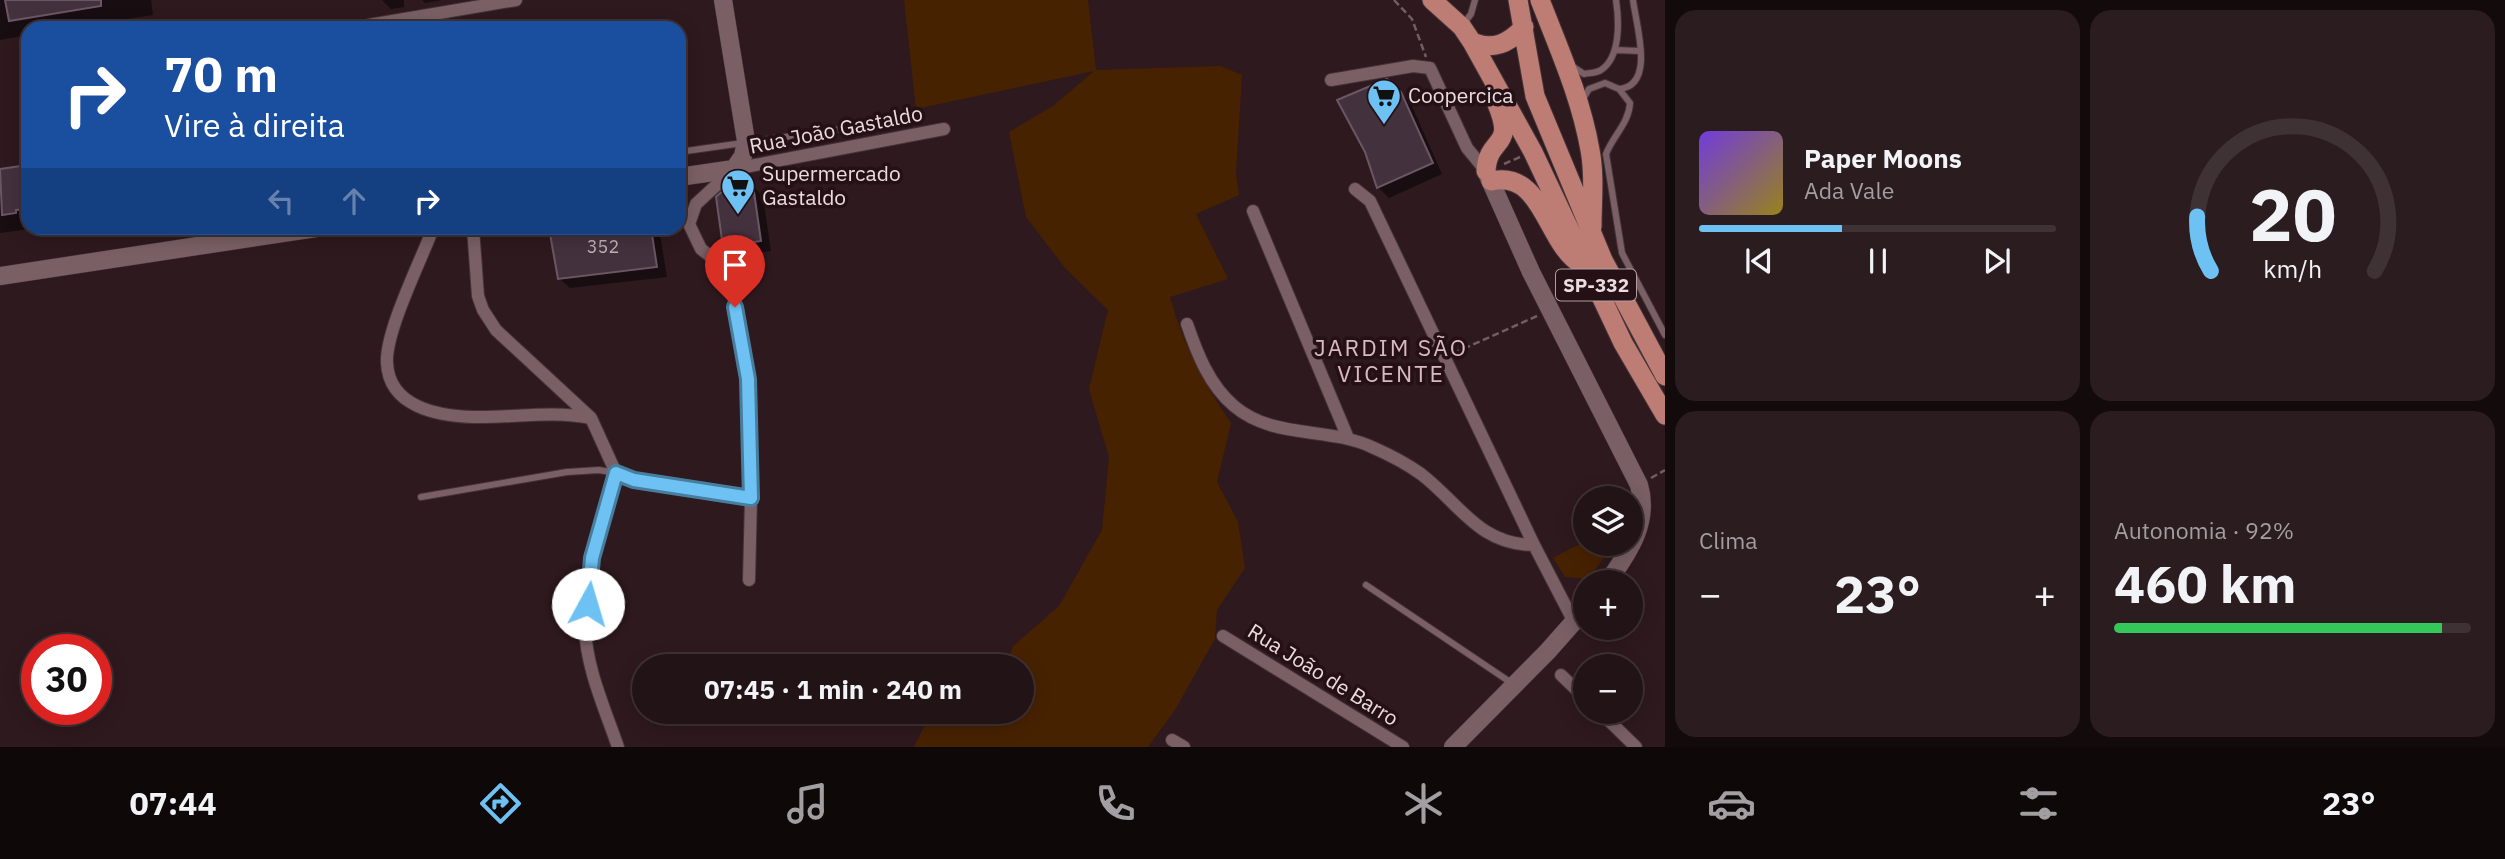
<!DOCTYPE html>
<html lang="pt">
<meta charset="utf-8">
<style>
:root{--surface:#221316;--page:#2a1c1f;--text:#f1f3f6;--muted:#a29ea1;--line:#3f3235;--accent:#6dc2f3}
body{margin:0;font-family:"IBM Plex Sans",sans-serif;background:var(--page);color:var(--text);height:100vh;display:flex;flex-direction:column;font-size:26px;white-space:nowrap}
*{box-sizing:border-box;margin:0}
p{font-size:23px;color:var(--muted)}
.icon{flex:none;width:38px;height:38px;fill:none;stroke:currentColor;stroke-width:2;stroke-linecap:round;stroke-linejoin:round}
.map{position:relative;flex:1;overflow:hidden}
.side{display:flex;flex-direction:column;gap:10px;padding:10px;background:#130a0c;width:840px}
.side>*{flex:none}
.hud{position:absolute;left:21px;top:21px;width:665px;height:214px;border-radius:21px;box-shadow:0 4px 18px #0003,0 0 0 2px var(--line);background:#1a4fa0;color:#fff;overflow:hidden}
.tools{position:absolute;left:1573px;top:486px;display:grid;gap:14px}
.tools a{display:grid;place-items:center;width:70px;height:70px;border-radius:50%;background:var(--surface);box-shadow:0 4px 18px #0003,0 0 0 2px var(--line);font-size:35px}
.speed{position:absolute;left:21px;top:634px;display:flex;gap:14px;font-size:35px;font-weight:700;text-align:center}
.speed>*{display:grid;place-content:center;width:91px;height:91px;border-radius:50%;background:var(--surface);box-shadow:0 4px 18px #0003,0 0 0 2px var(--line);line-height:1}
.speed .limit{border:10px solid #d22;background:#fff;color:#111}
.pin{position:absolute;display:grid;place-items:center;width:60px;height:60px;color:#fff;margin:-72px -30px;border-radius:50% 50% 50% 0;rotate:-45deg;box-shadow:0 0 7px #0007}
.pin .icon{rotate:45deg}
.me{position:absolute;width:77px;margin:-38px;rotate:6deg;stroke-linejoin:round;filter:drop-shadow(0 0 5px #0008)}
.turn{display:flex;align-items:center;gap:24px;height:147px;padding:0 28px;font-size:32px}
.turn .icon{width:91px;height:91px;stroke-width:2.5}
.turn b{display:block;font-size:49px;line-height:60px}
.lanes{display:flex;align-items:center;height:66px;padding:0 28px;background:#0003;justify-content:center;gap:35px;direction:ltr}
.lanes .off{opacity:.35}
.big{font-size:52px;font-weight:800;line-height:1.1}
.side .widget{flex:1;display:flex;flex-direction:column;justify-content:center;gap:10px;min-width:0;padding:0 24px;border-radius:21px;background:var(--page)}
.side .dial{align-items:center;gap:0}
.dial svg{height:182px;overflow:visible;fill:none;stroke:var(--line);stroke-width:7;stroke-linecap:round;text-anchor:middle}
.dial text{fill:var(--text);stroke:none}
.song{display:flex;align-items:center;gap:21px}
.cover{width:84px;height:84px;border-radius:10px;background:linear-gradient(135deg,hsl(260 70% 55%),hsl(50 70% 35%))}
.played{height:7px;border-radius:4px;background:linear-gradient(90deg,var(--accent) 40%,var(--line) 40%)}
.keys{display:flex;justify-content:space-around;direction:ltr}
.heat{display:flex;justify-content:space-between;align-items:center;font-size:38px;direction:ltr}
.charge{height:10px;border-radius:5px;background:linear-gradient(90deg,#34c759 92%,var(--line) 0)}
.side .tiles{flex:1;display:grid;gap:10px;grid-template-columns:repeat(2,1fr)}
.trip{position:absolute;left:632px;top:654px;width:402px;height:70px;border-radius:35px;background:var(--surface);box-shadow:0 4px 18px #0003,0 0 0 2px var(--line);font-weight:800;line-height:70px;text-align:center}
.tabs{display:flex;height:112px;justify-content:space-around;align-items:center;background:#0e0809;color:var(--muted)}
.tabs .icon{width:49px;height:49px}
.tabs .active{color:var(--accent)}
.tabs b{font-size:32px;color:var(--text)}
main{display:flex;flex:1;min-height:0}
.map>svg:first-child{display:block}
.green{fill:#472200}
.shadow{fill:#0007}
.building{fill:#44313e;stroke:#6b5664;stroke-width:2}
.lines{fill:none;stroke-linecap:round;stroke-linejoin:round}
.lane-casing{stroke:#443437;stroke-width:8}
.street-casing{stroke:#443437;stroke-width:14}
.secondary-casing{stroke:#443437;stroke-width:19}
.primary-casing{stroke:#443437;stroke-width:21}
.path{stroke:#715e62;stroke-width:2.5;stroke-dasharray:7 3.5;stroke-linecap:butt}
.lane{stroke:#7a6065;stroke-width:6}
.street{stroke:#7a6065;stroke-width:12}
.secondary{stroke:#7a6065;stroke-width:18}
.primary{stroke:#bd7c74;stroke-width:19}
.route-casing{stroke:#477e9e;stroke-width:18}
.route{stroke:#6dc2f3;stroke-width:12}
.labels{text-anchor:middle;stroke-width:7;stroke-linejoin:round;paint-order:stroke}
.number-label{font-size:18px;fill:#c1b1b6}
.shield{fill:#241015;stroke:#af9fa2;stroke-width:2}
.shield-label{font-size:19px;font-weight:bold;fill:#ebdcde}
.poi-label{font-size:21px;fill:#ebdcde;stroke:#241015;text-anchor:start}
.street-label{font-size:21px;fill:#ebdcde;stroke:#241015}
.neighbourhood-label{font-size:23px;letter-spacing:2px;fill:#d8bbc0;stroke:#241015}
</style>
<main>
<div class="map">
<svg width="1665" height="747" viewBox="0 0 1665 747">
<rect width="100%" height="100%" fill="#2e191e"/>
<!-- green -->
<path class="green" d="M904,0h184l8,70 125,-4 21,9 -6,98 3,22 -43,19 32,65 -58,18c12,46 34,87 61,126l-14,59 21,40 7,46 -28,42 -2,29 -40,71 -27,37h-234l11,-22 57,-2 4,-11h36v-45h-17l8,-21 46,-40 43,-76 7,-73 -20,-68 19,-79 -43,-42 -39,-51 -17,-85 44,-26 41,-35 -178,38z
M1585,541l1,3h16l5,10 -19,25 -23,-2 -12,-19z"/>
<!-- shadow -->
<path class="shadow" d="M0,0h151l2,15 -81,13h-44v7l-28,5z
M382,0h22v7l-13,2z
M422,0h20l-17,3z
M1400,93l11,11 31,70 -53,24 -11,-11 -11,-35z
M28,167v61h8l-36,5v-62z
M753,186l10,11 8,54 -36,5 -10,-10z
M550,228h109l8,49 -97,11 -11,-10z"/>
<!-- building -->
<path class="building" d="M5,0h96v6l-92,15z
M1387,79l14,13 32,71 -56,25 -12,-36 -28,-52z
M28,165v44l-12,1v3l-14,2 -2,-46z
M753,185l8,56 -38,6 -7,-50 10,-9z
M549,228h102l6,39 -99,12z"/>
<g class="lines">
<!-- lane casing -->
<g class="lane-casing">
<path id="lane" d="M1462,26l9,-12 4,-14
M1615,50l25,1
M1572,66l12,8c5,-1 13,-1 17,-4 20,-13 18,-50 15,-70
M1619,89c37,-3 17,-64 14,-89
M1583,99l6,-10 16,-6 14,6 11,14c-1,20 -17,33 -24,51l16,99 43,82
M679,152l177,-25
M421,497l146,-25 32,-2 17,3
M1366,585l147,99"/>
</g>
<!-- street casing -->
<g class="street-casing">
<path id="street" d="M369,25l147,-25
M1331,80l82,-14 17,2 37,80 19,23
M1355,189l15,12 164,344 40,77
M1253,211l95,227
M430,228v8c-12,30 -45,98 -43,127 2,44 51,53 86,54 40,1 78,-7 118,1l25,55 18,7 117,18
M473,228l5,68 5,14 13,20 95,88
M1187,324c10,29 22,61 47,82 40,34 95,20 140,42 16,7 33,16 47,26 39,30 58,71 113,71
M616,473c-14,50 -32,101 -31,154 1,41 20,82 33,120
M749,580l2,-82 -3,-119 -17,-96 -8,-17 -22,-17 -12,-25 7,-20 38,-35 210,-40
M1223,636l180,111
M1561,675l25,24
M1600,712l36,35
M1172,740l12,7"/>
</g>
<!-- secondary casing -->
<g class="secondary-casing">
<path id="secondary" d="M1486,171l45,101 108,213c11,38 -11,68 -32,98
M679,177l55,-8 9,-13 3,-15 -23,-141
M0,276l316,-48
M1453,747l95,-96 38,-43"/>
</g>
<!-- primary casing -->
<g class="primary-casing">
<path id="primary" d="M1432,0l30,27 10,15 61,110 90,191 42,72
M1518,0l17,96 68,164 62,116
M1540,0c19,49 41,98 50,150 5,25 2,52 2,77
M1472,42c22,9 37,1 52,-15
M1486,171c2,-36 30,-21 11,-67
M1491,181c52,-12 55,63 90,83"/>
</g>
<!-- path -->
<path class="path" d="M1394,0l18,19 14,38
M1504,164l16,-7
M1454,353l83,-37
M1651,478l14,-8"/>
<!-- lane -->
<use href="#lane" class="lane"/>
<!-- street -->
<use href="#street" class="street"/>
<!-- secondary -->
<use href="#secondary" class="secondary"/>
<!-- primary -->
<use href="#primary" class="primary"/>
</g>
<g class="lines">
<!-- route casing -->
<g class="route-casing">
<path id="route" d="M588,604l4,-46 24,-85 18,7 117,18 -3,-119 -13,-72"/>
</g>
<!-- route -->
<use href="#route" class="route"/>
</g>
<!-- icons -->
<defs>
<g id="supermarket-pin" transform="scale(1.75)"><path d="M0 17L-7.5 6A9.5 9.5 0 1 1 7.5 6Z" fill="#6dc2f3" stroke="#241015"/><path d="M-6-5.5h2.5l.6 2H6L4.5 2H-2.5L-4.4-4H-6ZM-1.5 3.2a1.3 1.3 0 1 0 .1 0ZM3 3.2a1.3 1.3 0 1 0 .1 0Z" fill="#111"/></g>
</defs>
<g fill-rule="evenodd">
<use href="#supermarket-pin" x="1384" y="96"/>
<use href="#supermarket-pin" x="738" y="186"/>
</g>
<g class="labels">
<!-- number labels -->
<g class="number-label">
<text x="603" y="253">352</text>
</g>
<!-- shield labels -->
<rect class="shield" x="1556" y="269.5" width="80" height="31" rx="5"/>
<g class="shield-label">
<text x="1596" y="292">SP-332</text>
</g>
<!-- poi labels -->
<g class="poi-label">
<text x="1408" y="103">Coopercica</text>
<text x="762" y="181">Supermercado<tspan x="762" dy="24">Gastaldo</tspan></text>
</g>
<!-- street labels -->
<g class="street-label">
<text transform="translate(836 130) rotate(-11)" y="7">Rua João Gastaldo</text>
<text transform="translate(1323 675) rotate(32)" y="7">Rua João de Barro</text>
</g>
<!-- neighbourhood labels -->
<g class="neighbourhood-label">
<text x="1391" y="356">JARDIM SÃO<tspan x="1391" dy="26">VICENTE</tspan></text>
</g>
</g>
</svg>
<div class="tools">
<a><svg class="icon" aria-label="layers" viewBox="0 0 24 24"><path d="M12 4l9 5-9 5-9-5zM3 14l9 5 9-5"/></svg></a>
<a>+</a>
<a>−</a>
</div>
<div class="speed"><div class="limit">30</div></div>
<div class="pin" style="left:735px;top:307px;background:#d93025"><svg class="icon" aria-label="arrive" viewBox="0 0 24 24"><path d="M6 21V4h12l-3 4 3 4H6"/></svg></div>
<svg class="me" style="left:588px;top:604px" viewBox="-20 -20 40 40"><circle r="19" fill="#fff"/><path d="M0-13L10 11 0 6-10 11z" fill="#6dc2f3"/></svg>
<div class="trip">07:45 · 1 min · 240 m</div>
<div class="hud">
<div class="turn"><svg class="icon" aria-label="right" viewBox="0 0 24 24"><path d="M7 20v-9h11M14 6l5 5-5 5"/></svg><div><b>70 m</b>Vire à direita</div></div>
<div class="lanes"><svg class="icon off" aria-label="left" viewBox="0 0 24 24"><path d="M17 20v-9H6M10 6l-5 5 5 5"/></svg><svg class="icon off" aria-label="ahead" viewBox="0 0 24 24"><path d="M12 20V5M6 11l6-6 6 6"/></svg><svg class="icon" aria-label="right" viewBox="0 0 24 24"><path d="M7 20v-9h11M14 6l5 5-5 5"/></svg></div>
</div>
</div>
<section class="side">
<div class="tiles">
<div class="widget">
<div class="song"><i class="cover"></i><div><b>Paper Moons</b><p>Ada Vale</p></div></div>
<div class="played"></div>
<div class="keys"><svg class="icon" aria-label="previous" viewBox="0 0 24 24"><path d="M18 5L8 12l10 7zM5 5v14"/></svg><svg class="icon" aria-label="pause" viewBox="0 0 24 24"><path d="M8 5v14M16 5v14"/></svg><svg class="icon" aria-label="next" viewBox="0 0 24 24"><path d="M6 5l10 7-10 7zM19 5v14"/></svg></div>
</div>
<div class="widget dial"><svg viewBox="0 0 100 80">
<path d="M14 69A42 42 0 1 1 86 69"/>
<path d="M14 69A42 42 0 0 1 8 45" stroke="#6dc2f3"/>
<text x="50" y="56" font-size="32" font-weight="700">20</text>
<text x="50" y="72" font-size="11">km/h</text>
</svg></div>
<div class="widget"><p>Clima</p>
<div class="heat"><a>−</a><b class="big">23°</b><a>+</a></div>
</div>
<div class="widget"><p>Autonomia · 92%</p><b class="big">460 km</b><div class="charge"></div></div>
</div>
</section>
</main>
<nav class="tabs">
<b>07:44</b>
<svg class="icon active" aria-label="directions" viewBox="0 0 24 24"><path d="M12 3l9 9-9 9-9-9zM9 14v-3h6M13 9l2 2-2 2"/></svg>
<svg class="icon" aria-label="music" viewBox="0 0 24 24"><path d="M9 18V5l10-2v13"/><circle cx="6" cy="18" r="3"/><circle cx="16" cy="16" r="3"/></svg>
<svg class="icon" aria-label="phone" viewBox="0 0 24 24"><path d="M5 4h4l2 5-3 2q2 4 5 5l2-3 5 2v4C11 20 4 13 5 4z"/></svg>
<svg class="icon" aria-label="climate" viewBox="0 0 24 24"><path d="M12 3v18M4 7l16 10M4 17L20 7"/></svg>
<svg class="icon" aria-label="car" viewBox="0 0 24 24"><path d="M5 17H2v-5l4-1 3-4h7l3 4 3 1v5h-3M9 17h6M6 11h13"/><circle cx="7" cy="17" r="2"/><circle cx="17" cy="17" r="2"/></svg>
<svg class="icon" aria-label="filters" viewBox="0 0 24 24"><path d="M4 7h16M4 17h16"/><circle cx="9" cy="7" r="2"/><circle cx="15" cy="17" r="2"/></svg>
<b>23°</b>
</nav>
